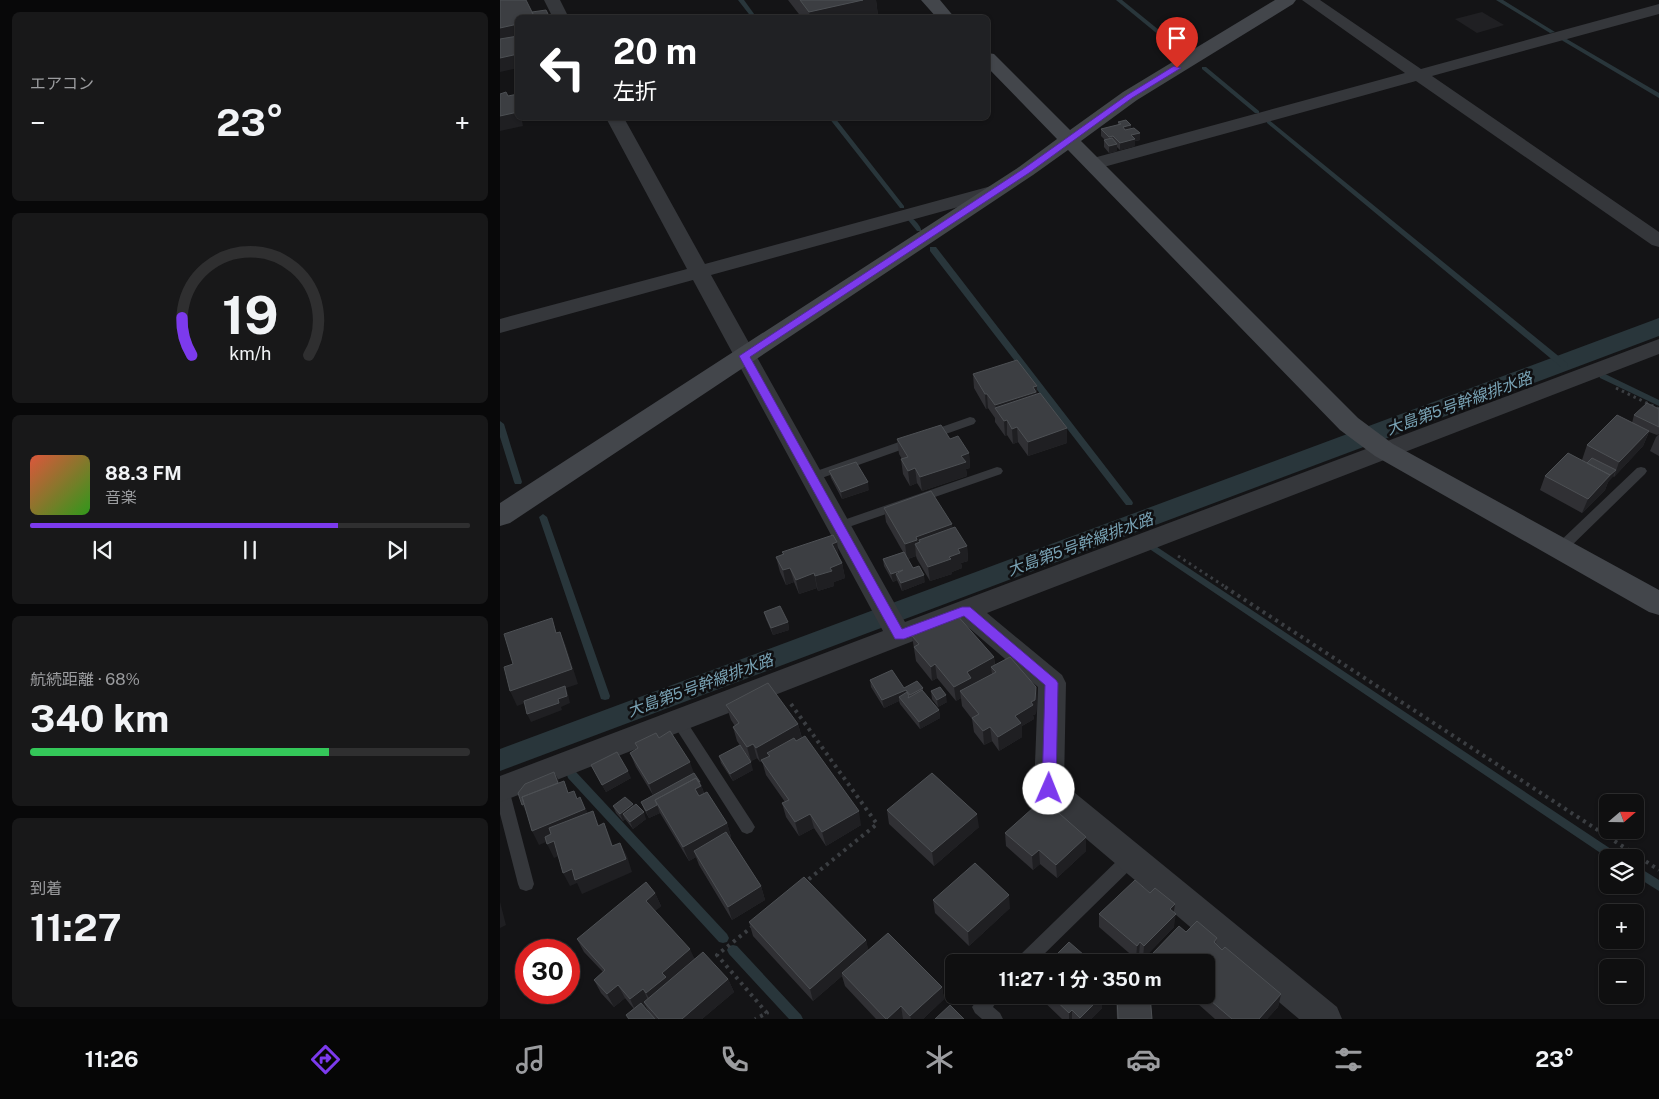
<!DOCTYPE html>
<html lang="ja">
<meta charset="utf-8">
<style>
:root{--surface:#0f0f10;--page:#181819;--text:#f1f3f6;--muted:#9b9c9f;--line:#2f2f30;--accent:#7c3aed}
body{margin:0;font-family:"Public Sans","Noto Sans JP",sans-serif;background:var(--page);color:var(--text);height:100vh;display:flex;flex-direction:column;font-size:19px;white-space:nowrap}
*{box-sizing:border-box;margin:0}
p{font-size:16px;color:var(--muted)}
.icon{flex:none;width:28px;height:28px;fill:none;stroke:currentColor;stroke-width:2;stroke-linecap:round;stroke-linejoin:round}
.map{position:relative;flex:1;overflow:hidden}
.drawer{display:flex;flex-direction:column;gap:12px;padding:12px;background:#080809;width:500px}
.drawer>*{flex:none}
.hud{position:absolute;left:15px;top:15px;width:475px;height:105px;border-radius:8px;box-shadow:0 1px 4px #0004,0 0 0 1px var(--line);background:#202124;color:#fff;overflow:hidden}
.needle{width:32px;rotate:70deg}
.buttons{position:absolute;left:1099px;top:794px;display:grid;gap:10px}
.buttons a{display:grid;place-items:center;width:45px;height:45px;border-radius:8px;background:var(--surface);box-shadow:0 1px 4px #0004,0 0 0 1px var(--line);font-size:25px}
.speed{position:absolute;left:15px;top:939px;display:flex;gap:10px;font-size:25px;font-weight:700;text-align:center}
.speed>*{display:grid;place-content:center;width:65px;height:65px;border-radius:50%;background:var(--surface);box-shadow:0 1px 4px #0004,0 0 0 1px var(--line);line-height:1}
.speed .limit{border:8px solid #d22;background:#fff;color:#111}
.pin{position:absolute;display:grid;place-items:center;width:42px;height:42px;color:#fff;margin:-51px -21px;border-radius:50% 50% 50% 0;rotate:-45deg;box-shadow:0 0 5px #0007}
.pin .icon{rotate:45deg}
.me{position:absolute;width:55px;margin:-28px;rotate:1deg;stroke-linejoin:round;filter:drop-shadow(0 0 4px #0008)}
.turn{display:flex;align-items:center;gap:18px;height:105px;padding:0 15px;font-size:22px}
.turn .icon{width:65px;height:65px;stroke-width:2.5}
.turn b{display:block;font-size:35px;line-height:42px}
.big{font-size:38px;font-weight:700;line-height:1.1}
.drawer .tile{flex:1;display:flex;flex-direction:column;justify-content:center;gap:8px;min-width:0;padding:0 18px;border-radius:8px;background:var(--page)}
.drawer .dial{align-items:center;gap:0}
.dial svg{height:130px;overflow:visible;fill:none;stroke:var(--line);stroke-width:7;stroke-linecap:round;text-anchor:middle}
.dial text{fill:var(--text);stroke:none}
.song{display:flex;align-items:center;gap:15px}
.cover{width:60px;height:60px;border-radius:8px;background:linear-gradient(135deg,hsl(10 70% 55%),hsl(110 70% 35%))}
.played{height:5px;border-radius:2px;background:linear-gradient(90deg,var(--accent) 70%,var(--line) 70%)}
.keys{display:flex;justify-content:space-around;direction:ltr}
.heat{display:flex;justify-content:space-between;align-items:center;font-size:28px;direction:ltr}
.charge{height:8px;border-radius:4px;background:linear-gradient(90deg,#34c759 68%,var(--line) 0)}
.trip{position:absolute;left:445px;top:954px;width:270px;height:50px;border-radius:8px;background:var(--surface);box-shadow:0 1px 4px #0004,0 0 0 1px var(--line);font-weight:700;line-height:50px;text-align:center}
.menu{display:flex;height:80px;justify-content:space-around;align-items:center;background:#060606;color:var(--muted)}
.menu .icon{width:35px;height:35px}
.menu .selected{color:var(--accent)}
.menu b{font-size:22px;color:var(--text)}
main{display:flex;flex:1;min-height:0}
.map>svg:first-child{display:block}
.built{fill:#202023}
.water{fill:#29363b}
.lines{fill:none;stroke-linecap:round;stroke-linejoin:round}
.stream{fill:#29363b;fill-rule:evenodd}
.path-far1{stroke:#3b3e42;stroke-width:3;stroke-dasharray:2.5 4;stroke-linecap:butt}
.path{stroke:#3b3e42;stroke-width:4;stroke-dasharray:3 4.5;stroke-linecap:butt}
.lane{fill:#35373b;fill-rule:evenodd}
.street{fill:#35373b;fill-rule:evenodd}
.secondary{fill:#43464b;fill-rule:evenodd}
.wall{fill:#303034;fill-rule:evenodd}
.shaded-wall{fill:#1f1f22}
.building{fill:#3c3e42;stroke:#4d5054}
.route{fill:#7c3aed;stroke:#51269a}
.labels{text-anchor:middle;stroke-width:5;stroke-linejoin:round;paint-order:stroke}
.water-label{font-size:16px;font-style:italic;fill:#79a3b5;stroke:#0f0f11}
</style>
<main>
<section class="drawer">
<div class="tile"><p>エアコン</p>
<div class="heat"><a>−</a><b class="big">23°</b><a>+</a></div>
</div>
<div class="tile dial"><svg viewBox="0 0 100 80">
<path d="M14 69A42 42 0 1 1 86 69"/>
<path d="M14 69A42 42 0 0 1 8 46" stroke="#7c3aed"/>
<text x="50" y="56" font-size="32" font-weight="700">19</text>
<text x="50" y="72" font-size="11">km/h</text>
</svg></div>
<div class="tile">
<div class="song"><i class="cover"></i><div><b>88.3 FM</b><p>音楽</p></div></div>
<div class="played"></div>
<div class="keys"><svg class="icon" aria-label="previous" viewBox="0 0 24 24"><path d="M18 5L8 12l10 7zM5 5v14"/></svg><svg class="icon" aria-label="pause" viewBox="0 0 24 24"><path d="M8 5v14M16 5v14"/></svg><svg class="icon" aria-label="next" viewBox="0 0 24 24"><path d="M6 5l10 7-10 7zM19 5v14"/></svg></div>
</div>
<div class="tile"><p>航続距離 · 68%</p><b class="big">340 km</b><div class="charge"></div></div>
<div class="tile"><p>到着</p><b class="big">11:27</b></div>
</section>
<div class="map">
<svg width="1159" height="1019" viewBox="0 0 1159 1019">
<rect width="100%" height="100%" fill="#141416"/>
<!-- built -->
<path class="built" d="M982,12l22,13 -27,8 -22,-14z"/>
<!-- water -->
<path class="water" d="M1159,318v18l-1159,435v-22z"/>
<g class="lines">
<!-- stream -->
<path class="stream" d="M238,0h6l13,18h-5z
M616,0h6l64,52v2h-4z
M996,0h7l52,32 -5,1z
M1065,38l94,55v5l-96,-57 -1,-1z
M702,67h4l53,44v2h-4l-53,-44z
M329,118h6l69,88v2h-4z
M769,120l298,243 1,2 -1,2h-6l-294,-244v-2z
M411,218c4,1 11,10 10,13h-4l-9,-11 1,-1z
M430,247h6l196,254 1,2 -1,2h-6l-196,-254z
M1103,373l56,27v6l-59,-28 -1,-2 1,-2z
M0,421l4,3 18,58 -1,2h-6l-1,-2 -14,-45z
M43,514l4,3 63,179 -1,3 -4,1 -4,-1 -1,-3 -61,-179z
M654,545l466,310 1,3h-13l-457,-308 -1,-2 1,-2z
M72,771l4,1 151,162 2,4 -2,4 -4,1 -4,-1 -151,-164 -1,-3 1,-3z
M1135,865l24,15v11l-24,-15z
M233,945l4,1 64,69 2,4h-14l-60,-65 -2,-4 2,-4z"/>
<!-- path-far1 -->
<path class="path-far1" d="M1116,388l43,21
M678,556l49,32"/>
<!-- path -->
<path class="path" d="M725,587l434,283
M291,704l86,120 -73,59
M253,926l-36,29 50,58 -12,6"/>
<!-- lane -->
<path class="lane" d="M470,417l4,1 2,3 -2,3 -158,56h-8l-2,-3 2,-3z
M497,467l4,1 2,3 -2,3 -158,55h-8l-2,-3 2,-3z
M1141,467l4,1 2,3 -2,3 -80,78h-10l-1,-3 1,-3 82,-78z
M178,714l5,2 69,106 3,5 -3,5 -5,2 -5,-2 -69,-108 -2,-4 2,-4z
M0,783l6,1 3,5 25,95 -2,5 -6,2 -6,-2 -2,-5 -18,-70z
M631,851l6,2 2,5 -2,5 -101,99h-19l2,-6 106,-103z
M481,995h20l-8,12 7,6 3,6h-21l-7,-6 -3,-6z"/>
<!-- street -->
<path class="street" d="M44,0h16l9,18h-16z
M802,0h18l101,69 238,-65v10l-227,62 227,156v15l-7,-2 -236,-164 -316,87 -7,2 -7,-2 -2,-4 2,-4 319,-87z
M106,118h18l81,146 290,-79 7,2 3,4 -3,4 -291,80 194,347 754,-283v15l-672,259 75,62 4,8 -2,101 273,223 5,12h-43l-261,-221 -4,-9 4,-102 -76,-65 -462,180v-26l383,-145 -190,-351 -193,53v-14l187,-50z"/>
<!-- secondary -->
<path class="secondary" d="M421,0h19l15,18h-18z
M775,0h21l-3,4 -156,96 -56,41 277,277 35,26 266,146v25l-10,-3 -274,-156 -35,-26 -272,-280 -35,25 -523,348 -10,3v-23l519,-336 38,-28 -69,-71v-15l6,1 76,76 53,-38z"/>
</g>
<!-- wall -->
<path class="wall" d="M288,0h88l2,16 -8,2h-68z
M618,122l13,3v3l9,5v7l-5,1v5l-15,4 -3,-3v4l-8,2 -5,-6v-7h1l-4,-4v-7l17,-4z
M473,374l64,20 30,49 -39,13 -10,-14 -5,2 -6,-9 -2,1 -10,-14v-4l-7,-10 -2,1 -12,-21z
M1159,409v25l-2,1 -8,-3 -6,14 -29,31 -1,-1 -5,6 -3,8 -23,23 -42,-23 5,-14 37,-16 5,-15 45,-22 2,-8z
M1159,434v22l-9,-5 6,-14z
M397,439h53l19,14 1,15 -4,1 1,7 -45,15 -5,-8 -7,3 -7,-12 -2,-15h1l-3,-5z
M329,471l40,19 -27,9 -11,-21z
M384,508l69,20 14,18 1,15 -7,2 1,5 -10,4v2l-22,7 -13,-22 -1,-3 -8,3 5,9 12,14 -23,9 -5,-11 -4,2 -9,-16 -1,-7 20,-7 -17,-30z
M282,552l57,5 3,6 3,15 -11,4v4l-16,5 -1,-3 -18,6 -5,-12 -8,3 -6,-13 -4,-15 7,-2z
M264,612l24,10 1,8 -16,5 -7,-16z
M412,636l82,21 1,8 41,22 1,14 -1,13 -3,1 1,4 -12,7v11l-23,14 -7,-10 -8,4 -10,-13 -2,-13 -10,-13 -1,-8 -5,3 -19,-23 -5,3 -16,-20z
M370,680l34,8h19v3l16,19 1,8 -20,11 -20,-25 -1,-3 -15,7 -13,-21z
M431,691l16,11 -9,5 -6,-8z
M226,705l72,19 4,14 59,87 -35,21 -12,-18 -15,8 -13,-19 -4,-14 3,-1 -19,-27 -4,-14 -2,1 -3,-4 -6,3 -14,-20 -4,-14 2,-1 -4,-6z
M159,738l36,37 5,7 4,11 23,30 4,14 -1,1 31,48 4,14 -33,20 -33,-55 -3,-8 -7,4 -29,-48 -11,5 -5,-9 -3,-7 12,-7 -17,-28 -6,-14 7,-4 -2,-6z
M219,756l34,14 -20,11 -12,-18z
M91,765l40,13 -25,14z
M113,806h21l12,13 -13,10 -8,-10 -2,2 -7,-8z
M387,810l92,17 -45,39 -45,-42z
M505,833l81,4v14l-29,27 -17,-14 -7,6 -27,-24z
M155,893l6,13 -6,5 40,48 33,20 6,13 -32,27h-74l-2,-4 8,-6 -9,-11 -11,9 -13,-14 -7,-13 9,-8 -19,-20 -7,-13zM145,1005l4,7 -5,-6z
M650,893l25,11 -1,8v15l-31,32 -4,-4 -3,4 -37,-32v-13z
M433,900l77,8 -41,38 -34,-33z
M249,922l117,18 2,10 74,37 2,12 -21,20h-47l-31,-33 -3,-10 -29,25 -60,-65z
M686,932l31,6 -1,6 6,6 59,44 -3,13 -11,12h-52l-27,-24h18v-33h-54l1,-9z
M537,995h64l1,1v12l-11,11h-29z
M616,995h34l2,24h-35z"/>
<!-- shaded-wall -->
<path class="shaded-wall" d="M363,0h13l2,16 -8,2h-60l-1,-6z
M18,24v20l-18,9v-25z
M18,54v14l-18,4v-14z
M18,112v6h9l-5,3 1,5 -23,5v-15z
M631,125v7l-8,2v-7z
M640,133v7l-5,1v5l-15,4v-7l11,-8z
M617,144v7l-8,2v-7z
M537,386v15l-41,8 -1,-4 38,-18z
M485,394h2l1,14 -2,1z
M507,420v15l-2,1 -1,-15z
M517,427l1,15 -5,2 -1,-15z
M567,428v15l-39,13v-14z
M1149,431l-6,15 -29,31 5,-15z
M469,453l1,15 -4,1 1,7 -45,15 -2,-14 41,-21z
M415,468l2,15 -7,3 -2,-15z
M1116,470l-3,7 -5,5 -3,8 -23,23 6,-14z
M368,482l1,8 -27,9 -1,-7z
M452,524l2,15 -34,3 -1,-2 1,11 -5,-7 1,12 -9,3 -2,-15 11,-7z
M337,542l2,15 -5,2 -2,-15z
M467,546l1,15 -7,2 1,5 -10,4v2l-22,7 -2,-14 21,-10 9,-8z
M342,563l3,15 -11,4v4l-16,5 -3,-15 15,-8z
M290,568l4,14 -8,3 -3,-15z
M403,570l-7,4 1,6 -4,2 -2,-8z
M314,573l3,15 -18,6 -3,-14z
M424,575l1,7 -23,9 -1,-8z
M288,622l1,8 -16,5 -2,-7z
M60,632l6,14 12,38 -12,4 2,6 2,9 -9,4 1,3 -31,12 -4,-8 31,-15 7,-11 -48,18 -7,-15z
M494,657l1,14 -4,-4 1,7 -32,17 1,7 -5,3 -2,-14 13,-15z
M435,664l2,14 -5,3 -1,-14z
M536,687l1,14 -1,13 -3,1 1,4 -12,7v11l-23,14 -1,-14 17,-21 16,-14z
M406,690l1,7h-8v4l-15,7 -2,-8z
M446,695l1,7 -9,5 -1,-7z
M439,710l1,8 -20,11 -1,-7z
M298,724l4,15 -35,14 2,4 -9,5 -4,-14z
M490,727l2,14 -8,4 -1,-14z
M253,744l4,14 -6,3 -4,-14z
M190,762l5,14 -41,22 -5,-14z
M251,762l2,8 -20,11 -3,-7z
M128,771l3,7 -25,14 -4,-7z
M54,772l4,7 6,18 -38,15 -4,-7z
M200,782l6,18 -44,11z
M74,791l6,14v-8l7,14 4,12 -52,22 -7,-14 45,-32z
M133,804l3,7 -13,3 2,5 -2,2 -3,-7z
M157,805l3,8 -11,5 -3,-7z
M93,811l6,14 -1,1z
M359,811l2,14 -35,21 -4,-14z
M144,812l2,7 -13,10 -3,-7z
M310,814l4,14 -15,8 -4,-14z
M477,814l2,13 -45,39 -2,-14z
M104,823l6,14 8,23 -6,-14z
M227,823l4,14 -34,19 -3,-5 2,6 -7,4 -6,-14z
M586,837v14l-29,27 -1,-13z
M54,841l7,14 -7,3 -7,-14z
M120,843l7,13 5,16 -50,22 -5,-11 -7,3 -7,-13z
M539,850l1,14 -7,6 -1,-14z
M261,886l4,14 -33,20 -4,-13z
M155,893l6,13 -9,8 -6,-13z
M509,895l1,13 -41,38 -1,-14z
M0,902l6,23 -6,3z
M675,904l-2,12 3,-2 -2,13 -31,32 1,-13 26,-37z
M366,940l3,13 -27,20v3l-29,25 -3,-12z
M640,942l-1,13 -3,4 1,-13z
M190,949l6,13 -43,44 -7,-13 16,-20z
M228,979l6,13 -32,27h-20z
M118,985l7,13 -11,9 -7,-13z
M442,987l2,12 -21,20h-12l-1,-3z
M143,989l6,13h-5l1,3 -9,7 -6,-13z
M781,994l-3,13 -11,12h-8z
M602,996v12l-11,11h-11v-1z
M401,1006l2,13h-16z
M572,1010v9h-3v-6z"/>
<!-- building -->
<path class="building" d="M0,0h26l9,18h-17v6l-18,4z
M300,0h63l-54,12z
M46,10l4,8h-15l-3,-6z
M18,36v18l-18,4v-19z
M6,92l2,4 10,-2v18l-18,4v-22z
M626,120l5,5 -8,2 2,3 9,-2 6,5 -9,2 4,4 -15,4 -7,-7 -4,1 -8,-8 20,-5 -3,-2z
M612,138l5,6 -8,2 -5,-6z
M517,360l20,26 -4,1 3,5 -41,13 -8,-11h-2l-12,-20z
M540,393l27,35 -39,14 -11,-15 -5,2 -5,-9 -3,1 -9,-13z
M1147,403l12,6v18l-25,-12z
M1117,415l32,16 -30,31 -32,-17z
M441,425l9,14 8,-3 11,17 -8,3 5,6 -46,15 -5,-9 -7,3 -7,-12 7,-2 -11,-18z
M1068,453l42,22 -22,24 -43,-23z
M1092,458l24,12 -6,5 -23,-12z
M356,462l12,20 -27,10 -12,-21z
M431,491l21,33 -36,13 1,3 -12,4 -21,-36z
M455,527l12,19 -9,3 2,4 -11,4 2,2 -23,8 -13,-23 5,-2 -1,-2z
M333,535l4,7 -5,2 10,19 -12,5 2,3 -17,5 -1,-3 -18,7 -6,-12 -7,2 -7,-13 8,-3 -2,-2z
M404,552l9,16 6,-2 5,9 -23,8 -5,-9 7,-4 -12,4 -8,-15z
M280,606l8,16 -17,6 -7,-16z
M456,614l38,43 -27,15 4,6 -17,9 -19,-23 -4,3 -17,-20 5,-3 -7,-8z
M52,618l4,15 4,-1 12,37 -62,22 -6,-24 9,-3 -9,-30z
M510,657l26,30 -1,13 -4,2 2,3 -18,11 6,7 -23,14 -8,-10 -7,4 -11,-13 7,-4 -19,-23 36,-19 -5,-5z
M392,670l12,18 13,-7 6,7 -13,7 -4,-5 -24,10 -12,-20z
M268,683l30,41 -42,24 -3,-4 -6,3 -14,-20 6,-4 -13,-18z
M65,686l2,10 -9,3 1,4 -32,11 -3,-13z
M440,687l6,8 -9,5 -6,-9z
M422,690l17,20 -20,12 -20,-25 8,-5 2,4 -1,2z
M170,731l20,31 -41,22 -19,-31 8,-5 -3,-5 21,-10 3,5z
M305,736l54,75 -37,21 -12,-18 -15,8 -13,-19 7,-3 -28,-40 9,-4 -3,-3 27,-15 2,3z
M240,745l11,17 -21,12 -11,-18z
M117,752l11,19 -26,14 -11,-20z
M54,772l4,11 -36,14 2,7 -2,1 -4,-12 7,-9z
M194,773l6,9h-1l-3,-4 -41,22 2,5 -11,6 -5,-9z
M432,773l45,41 -45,38 -45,-42z
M196,778l5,8 -6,3 4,7 8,-4 20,31 -44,24 -28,-47z
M64,781l4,12 6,-2 3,8 3,-2 5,12 -53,22 -10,-34z
M125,797l8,7 -13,10 -7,-8z
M543,799l43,38 -30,28 -17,-15 -7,6 -27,-23z
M136,804l8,8 -14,10 -7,-8z
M93,811l5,15 6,-3 8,23 8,-3 6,16 -51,21 -3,-11 -9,4 -9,-32 -7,3 -2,-7 6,-3 -2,-6z
M226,832l35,54 -33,21 -34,-56z
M475,863l34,32 -41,37 -35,-32z
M304,877l62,63 -56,49 -61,-67z
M635,880l15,13 5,-5 20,16 -5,5 6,5 -32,32 -4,-4 -3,4 -38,-32z
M146,882l9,11 -9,8 44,48 -28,24 4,4 -20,16 -3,-4 -13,10 -12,-14 -11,9 -13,-14 11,-10 -28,-31z
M697,921l20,17 -3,4 8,8 3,-3 56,47 -22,25h-27l-28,-24h2v-33h-43l-10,-9 26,-27 7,6z
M388,933l54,54 -32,29 -9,-10 -14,13h-1l-44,-46z
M569,942l23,20h-43z
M203,952l25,27 -46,40h-23l-15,-17z
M550,995h51l1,1 -22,22 -8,-8 -3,3z
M617,995h33l2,24h-34z
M141,1003l14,16h-26l-3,-4z
M450,1005l14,14h-29z"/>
<!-- route -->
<path class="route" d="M674,66l7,2 -49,30 -103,75 -279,184 152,272 60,-22h8l86,73 2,3 -2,106 -2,5 -5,1 -5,-1 -2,-5 3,-104 -81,-69 -60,23h-9l-156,-283 284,-187 104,-74z"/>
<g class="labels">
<!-- water labels -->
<g class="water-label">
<text transform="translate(959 403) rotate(-20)" y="6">大島第5号幹線排水路</text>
<text transform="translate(580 544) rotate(-20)" y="6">大島第5号幹線排水路</text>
<text transform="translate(200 685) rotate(-20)" y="6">大島第5号幹線排水路</text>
</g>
</g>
</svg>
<div class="buttons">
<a><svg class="needle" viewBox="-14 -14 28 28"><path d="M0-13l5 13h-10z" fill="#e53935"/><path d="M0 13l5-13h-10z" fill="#9b9c9f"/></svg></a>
<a><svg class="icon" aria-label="layers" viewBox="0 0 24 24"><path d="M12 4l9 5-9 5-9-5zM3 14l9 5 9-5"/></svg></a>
<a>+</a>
<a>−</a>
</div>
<div class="speed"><div class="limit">30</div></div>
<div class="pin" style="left:677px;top:68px;background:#d93025"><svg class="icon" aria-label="arrive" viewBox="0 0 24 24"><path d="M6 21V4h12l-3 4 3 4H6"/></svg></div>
<svg class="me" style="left:549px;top:789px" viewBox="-20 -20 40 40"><circle r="19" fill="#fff"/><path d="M0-13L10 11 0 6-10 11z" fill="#7c3aed"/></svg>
<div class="trip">11:27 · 1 分 · 350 m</div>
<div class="hud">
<div class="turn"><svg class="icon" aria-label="left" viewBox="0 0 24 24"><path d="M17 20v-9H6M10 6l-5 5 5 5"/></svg><div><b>20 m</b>左折</div></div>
</div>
</div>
</main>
<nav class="menu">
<b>11:26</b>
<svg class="icon selected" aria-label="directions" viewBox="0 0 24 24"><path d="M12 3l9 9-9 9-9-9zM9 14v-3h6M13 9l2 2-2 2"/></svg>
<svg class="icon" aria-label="music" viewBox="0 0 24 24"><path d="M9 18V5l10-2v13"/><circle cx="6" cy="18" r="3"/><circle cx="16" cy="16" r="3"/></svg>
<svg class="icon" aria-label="phone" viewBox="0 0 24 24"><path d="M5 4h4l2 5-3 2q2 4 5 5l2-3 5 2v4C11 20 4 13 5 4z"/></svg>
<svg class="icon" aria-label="climate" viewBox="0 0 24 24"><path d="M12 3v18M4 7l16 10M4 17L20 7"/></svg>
<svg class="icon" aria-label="car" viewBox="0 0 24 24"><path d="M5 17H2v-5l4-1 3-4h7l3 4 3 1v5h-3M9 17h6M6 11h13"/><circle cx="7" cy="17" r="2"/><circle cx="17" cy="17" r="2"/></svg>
<svg class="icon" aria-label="filters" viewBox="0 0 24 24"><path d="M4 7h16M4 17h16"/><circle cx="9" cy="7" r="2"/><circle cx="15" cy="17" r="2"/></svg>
<b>23°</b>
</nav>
